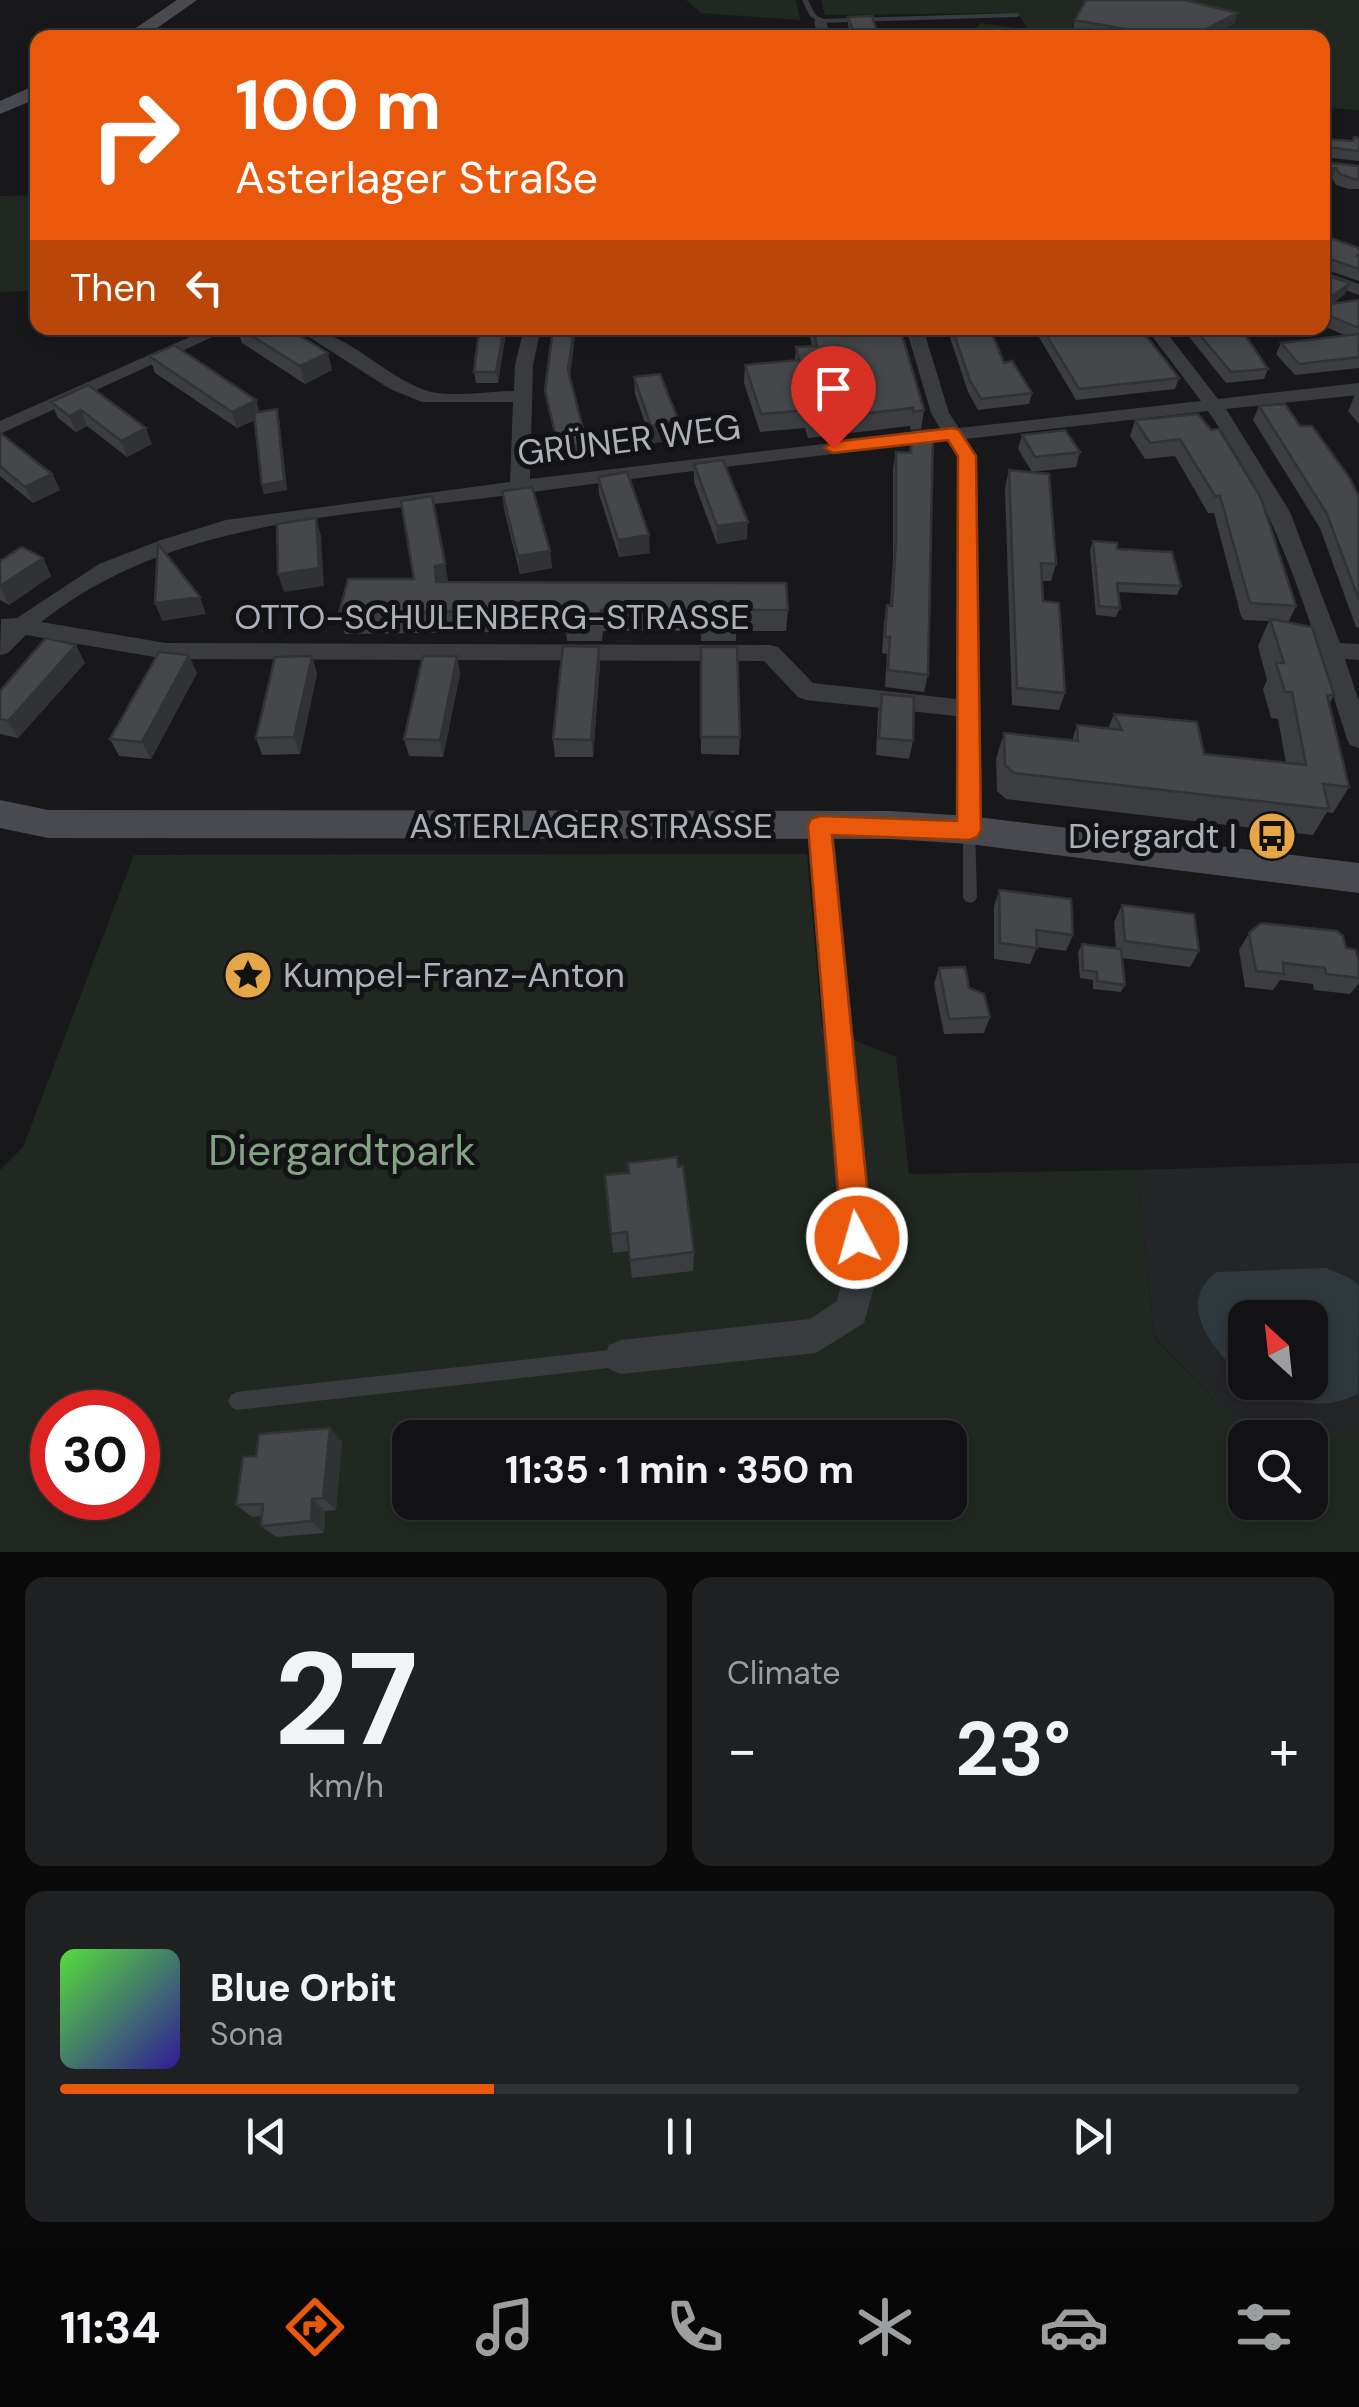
<!DOCTYPE html>
<meta charset="utf-8">
<style>
:root{--surface:#121214;--page:#1f2022;--text:#f1f3f6;--muted:#9c9ea0;--line:#313234;--accent:#ea580c}
body{margin:0;font-family:"DM Sans",sans-serif;background:var(--page);color:var(--text);height:100vh;display:flex;flex-direction:column;font-size:38px;white-space:nowrap}
*{box-sizing:border-box;margin:0}
p{font-size:32px;color:var(--muted)}
.icon{flex:none;width:55px;height:55px;fill:none;stroke:currentColor;stroke-width:2;stroke-linecap:round;stroke-linejoin:round}
.map{position:relative;height:1552px;overflow:hidden}
.side{display:flex;flex-direction:column;gap:25px;padding:25px;background:#0a0a0b;flex:1}
.side>*{flex:none}
.guide{position:absolute;left:30px;top:30px;width:1300px;height:305px;border-radius:20px;box-shadow:0 5px 15px #0003,0 0 0 2px var(--line);background:#ea580c;color:#fff;overflow:hidden}
.needle{width:65px;rotate:333deg}
.fabs{position:absolute;left:1228px;top:1300px;display:grid;gap:20px}
.fabs a{display:grid;place-items:center;width:100px;height:100px;border-radius:20px;background:var(--surface);box-shadow:0 5px 15px #0003,0 0 0 2px var(--line);font-size:50px}
.speed{position:absolute;left:30px;top:1390px;display:flex;gap:20px;font-size:50px;font-weight:700;text-align:center}
.speed>*{display:grid;place-content:center;width:130px;height:130px;border-radius:50%;background:var(--surface);box-shadow:0 5px 15px #0003,0 0 0 2px var(--line);line-height:1}
.speed .limit{border:15px solid #d22;background:#fff;color:#111}
.pin{position:absolute;display:grid;place-items:center;width:85px;height:85px;color:#fff;margin:-102px -42px;border-radius:50% 50% 50% 0;rotate:-45deg;box-shadow:0 0 10px #0007}
.pin .icon{rotate:45deg}
.me{position:absolute;width:110px;margin:-55px;rotate:354deg;stroke-linejoin:round;filter:drop-shadow(0 0 8px #0008)}
.turn{display:flex;align-items:center;gap:35px;height:210px;padding:0 40px;font-size:45px}
.turn .icon{width:130px;height:130px;stroke-width:2.5}
.turn b{display:block;font-size:70px;line-height:85px}
.then{display:flex;align-items:center;height:95px;padding:0 40px;background:#0003;gap:20px;font-size:38px}
.big{font-size:75px;font-weight:700;line-height:1.1}
.side .tile{flex:1;display:flex;flex-direction:column;justify-content:center;gap:15px;min-width:0;padding:0 35px;border-radius:20px;background:var(--page)}
.side .dial{align-items:center;gap:0}
.dial b{font-size:130px;line-height:1}
.song{display:flex;align-items:center;gap:30px}
.cover{width:120px;height:120px;border-radius:15px;background:linear-gradient(135deg,hsl(110 70% 55%),hsl(250 70% 35%))}
.played{height:10px;border-radius:5px;background:linear-gradient(90deg,var(--accent) 35%,var(--line) 35%)}
.keys{display:flex;justify-content:space-around;direction:ltr}
.heat{display:flex;justify-content:space-between;align-items:center;font-size:55px;direction:ltr}
.side .tiles{flex:1;display:grid;gap:25px;grid-template-columns:1fr 1fr}
.tile:last-child{grid-column:span 2}
.trip{position:absolute;left:392px;top:1420px;width:575px;height:100px;border-radius:20px;background:var(--surface);box-shadow:0 5px 15px #0003,0 0 0 2px var(--line);font-weight:700;line-height:100px;text-align:center}
.tab-bar{display:flex;height:160px;justify-content:space-around;align-items:center;background:#070708;color:var(--muted)}
.tab-bar .icon{width:70px;height:70px}
.tab-bar .on{color:var(--accent)}
.tab-bar b{font-size:45px;color:var(--text)}
.map>svg:first-child{display:block}
.built{fill:#242527;fill-rule:evenodd}
.green{fill:#212821;fill-rule:evenodd}
.water{fill:#2f383d}
.lines{fill:none;stroke-linecap:round;stroke-linejoin:round}
.lane{fill:#3a3b3f;fill-rule:evenodd}
.street{fill:#3a3b3f;fill-rule:evenodd}
.secondary{fill:#484a4f;fill-rule:evenodd}
.wall{fill:#3b3d40}
.shaded-wall{fill:#303234}
.building{fill:#45474a;stroke:#303234;stroke-width:2.5}
.route{fill:#ea580c;stroke:#983908;stroke-width:2.5}
.labels{text-anchor:middle;stroke-width:10;stroke-linejoin:round;paint-order:stroke}
.street-label{font-size:35px;fill:#acb1b9;stroke:#131315}
.poi-label{font-size:35px;fill:#acb1b9;stroke:#131315;text-anchor:end}
.near-park-label{font-size:42px;fill:#84a284;stroke:#131315}
</style>
<div class="map">
<svg width="1359" height="1552" viewBox="0 0 1359 1552">
<rect width="100%" height="100%" fill="#18181a"/>
<!-- built -->
<path class="built" d="M1359,1163v265l-111,8 -94,-100 -17,-166zM1245,1318h65v64h-65z"/>
<!-- green -->
<path class="green" d="M686,0h110l4,20 -99,-7z
M821,0h538v110l-36,-2 -1,-70 -355,-1 14,-14 47,7 -10,-17 -193,2z
M37,195v96l-37,1v-96z
M807,854l15,173 74,30 13,117 228,-4 17,167 94,99 111,-8v124h-1359v-382l23,-23 111,-292zM52,1412h86v86h-86zM410,1438h540v64h-540zM1245,1438h65v64h-65z"/>
<!-- water -->
<path class="water" d="M1326,1268l24,10 9,8 -1,108c-36,18 -73,9 -106,-11l58,-1v-64h-65v59c-30,-22 -72,-75 -28,-105z"/>
<g class="lines">
<!-- lane -->
<path class="lane" d="M802,0h6l7,14 6,5 196,-6 3,2 -3,2 -197,6 -10,-7z
M969,825l5,1 1,4 2,67 -2,4 -5,2 -5,-2 -2,-4v-67l1,-4z
M618,1349l6,3 3,6 -3,6 -6,3 -381,43 -6,-3 -3,-6 3,-6 6,-3z"/>
<!-- street -->
<path class="street" d="M820,17l6,4 5,17h-13l-4,-17z
M1322,271l37,13v11l-37,-13z
M210,328h22l-232,106v-13z
M295,328c47,-3 88,49 133,63 24,7 60,0 86,0l1,-26 9,-37h17l-8,37 -3,114 411,-49 -10,-17 -25,-85h17l26,85 10,15 242,-27 -55,-73h17l55,71 141,-16v12l-133,14 64,103 50,131 19,1v16l-14,-1 14,43v46l-9,-3 -3,-6c-38,-120 -65,-222 -139,-328l-243,28 12,18 5,373 -4,7 -9,3 -9,-3 -4,-7v-114l-150,-16 -8,-3 -34,-36 -598,-2 -140,-24 -18,18 -8,2 1,-36 16,-1 82,-54 62,-24 65,-20 284,-38 3,-80h-91l-32,-13zM947,441l10,16 -1,242 -143,-16 -35,-36 -8,-2 -604,-2 -125,-21c132,-105 310,-106 469,-127 146,-20 291,-38 437,-54z
M820,816l9,3 4,7 44,450 -13,47 -48,30 -195,21 -12,-5 -5,-12 5,-12 12,-5 189,-21 27,-18 6,-25 -36,-450 4,-7z"/>
<!-- secondary -->
<path class="secondary" d="M177,0h20l-54,38h-22z
M38,84v14l-38,16v-13z
M0,800l48,10 843,1 78,5 390,47v30l-390,-49 -78,-5 -843,-1 -48,-10z"/>
</g>
<!-- wall -->
<path class="wall" d="M1237,13l-3,11 -27,14h-96l-38,-7 2,-11z
M848,17l31,21h-27l-4,-12z
M1322,137l2,2 29,2 6,-3v23l-36,-4v5l36,4v23h-10l-13,-4 -4,-7 -10,3z
M1322,235l37,13v33l-35,-12 -1,5 22,20 -13,10 27,-4v68l-64,7 -19,-21 5,-11 65,-7 -24,-11z
M237,328h50l45,42 -27,14 -63,-41z
M373,328h29l-15,7z
M482,328h27l-4,10 -7,45h-22l-2,-11z
M553,328h48v2l-25,-2 -6,48 17,68 1,11 -29,3 -14,-68z
M808,328h92l24,82 -3,19 -11,1v-4l-102,12 -3,-10 -45,4 -16,-49 1,-18 50,-5 1,-13h16z
M947,328h193l39,50 -4,11 -99,11 -40,-68 -44,2 12,29 28,30 -3,11 -51,6 -10,-18z
M1182,328h50l36,41 -4,10 -38,4z
M149,356l107,44 3,12 18,-3 2,9 8,72 -23,4 -2,-9 -7,-65 -18,8 -82,-55z
M634,377l45,63 -27,3 -17,-49z
M88,385l64,59 -25,13 -40,-31 -11,6 -18,-14 -7,-16z
M1359,394v30l-11,-13 7,-16z
M1259,406l41,20 59,71v131l-3,-1 -36,-99 -67,-108z
M1198,414l98,192 -8,17 46,72 -5,9 20,83 -16,26 -6,-1 -14,23 -307,-36 -9,-8 -1,-32 8,-26 68,8 5,-16 31,4 6,-15 90,40 82,9 -8,-44 -7,-1 -8,-29 4,-9 -9,-34 11,-25 -25,-1 -3,-4 -27,-103h-6l-33,-57 -30,3 -15,-23 5,-16z
M912,432l16,243 -4,17 -39,-5 2,-33 -5,-1 2,-31 3,-17h3l3,-46v-91l3,-16 13,1z
M0,433l52,41 8,16 -27,13 -33,-27z
M1022,435l58,17 -4,15 -44,5 -14,-23z
M694,464l53,75 -30,5 -23,-62z
M1009,470l47,94 -5,17h-9l1,20 22,92 -6,17 -47,-5 -7,-217z
M598,477l52,76 -31,4 -20,-63z
M502,491l48,60 2,17 -32,6 -16,-65z
M1093,541l24,8 64,37 -4,9 -59,-3 2,16 -4,9 -20,-2 -6,-65z
M43,558l8,18 -42,29 -9,-5v-39z
M448,582l340,28 -2,21h-50v10h-35v-10h-98l-1,10h-35l-1,-10 -221,3 -6,-21z
M701,647l39,90 -1,18 -38,-1z
M312,656l5,18 -17,80 -38,1 -6,-17z
M457,656l3,18 -17,83 -34,-1 -5,-17z
M85,663l-67,75 -18,-4v-43z
M600,664l-7,93h-38l-2,-18z
M197,673l-46,86 -32,-3 -9,-17z
M882,694l31,47 -4,18 -33,-4 2,-43z
M999,890l74,45 -7,16 -29,-4 -7,17 -36,-5v-52z
M1122,905l77,46 -9,16 -68,-9 3,27 -4,7 -28,-3v-9l-13,-2 -2,-25 4,-9 34,5 -2,-27z
M1249,933l97,15 13,15v20l-9,11 -36,-4 -1,-6 -33,-4 -7,10 -28,-3 -6,-37z
M939,968l30,20 21,29 -6,16 -40,1 -10,-50z
M678,1167l16,85 -1,19 -61,7 -3,-27 -16,2 -8,-78z
M330,1428l12,14 -6,68 -11,1 -1,22 -48,4 -15,-11 1,-10 -10,1 -16,-12 20,-49z"/>
<!-- shaded-wall -->
<path class="shaded-wall" d="M1237,13l-3,11 -27,14h-18z
M1336,168l-4,10 -10,3v-9z
M1350,283l-5,11 -21,15 4,-10z
M385,328h17l-15,7z
M504,328h5l-4,10 -7,45 -2,-11z
M574,328h2l-7,53 -1,-11z
M328,353l4,17 -27,14 -5,-18z
M256,400l5,16 -24,12 -5,-16z
M277,409l2,9 8,72 -23,4 -2,-9z
M81,410l6,16 -11,6 -7,-16z
M679,422v18l-27,3 -1,-17z
M146,428l6,16 -25,13 -6,-16z
M587,444l1,11 -29,3 -1,-11z
M52,474l8,16 -27,13 -8,-16z
M316,518l5,18 3,50 -40,6 -6,-18z
M748,522l-1,17 -30,5v-18z
M649,535l1,18 -31,4 -1,-17z
M550,551l2,17 -32,6 -2,-18z
M43,558l8,18 -42,29 -9,-19z
M445,564l4,21 -13,-3 -1,-16z
M200,597l6,17 -44,7 -7,-18z
M76,645l9,18 -67,75 -10,-17z
M599,647l1,17 -7,93 -2,-17z
M189,655l8,18 -46,86 -9,-17z
M312,656l5,18 -17,80 -6,-17z
M457,656l3,18 -17,83 -3,-17z
M330,1428l12,14 -6,68 -13,-12z
M312,1499l13,12 -1,22 -13,-12z"/>
<!-- building -->
<path class="building" d="M1086,0h99l52,13 -48,25h-15l-99,-18z
M872,16l7,22h-23l-8,-21z
M1322,137l2,2 29,2 1,-4 5,1v13l-33,-4 -4,4z
M1322,155l1,7 36,4v13h-6l-13,-5 -4,-6 -14,4z
M1322,235l37,13v6l-2,2 2,1v12l-35,-12 -1,17 27,9 -22,16 -6,-3z
M1359,300v28l-37,-15v-8z
M239,328h48l41,25 -28,13z
M482,328h22l-8,44h-22l4,-33z
M553,328h21l-6,42 19,74 -29,3 -13,-57z
M813,328h87l24,82 -11,2v-4l-104,12 -2,-10 -46,4 -16,-49 54,-5 -3,-13 21,-1z
M952,328h38l14,35 8,-2 20,32 -51,6 -11,-18z
M1042,328h98l39,50 -100,11z
M1194,328h38l6,7h7l23,34 -37,3z
M1359,334v23l-60,7 -18,-21z
M174,345l82,55 -24,12 -83,-56z
M660,374l19,48 -28,4 -17,-49z
M88,385l58,43 -25,13 -40,-31 -12,6 -18,-14z
M1285,404l15,22h12l37,51 10,20v103l-32,-86 -68,-108z
M277,409l7,72 -22,4 -8,-72z
M1198,414l13,16 8,-1 42,69 35,108 -45,-3 -2,-3 -29,-104h-5l-35,-57 -30,4 -15,-23z
M929,430l4,4 -5,241 -40,-5 2,-33h-5l2,-32 5,1 4,-64v-90l15,1 1,-21z
M1065,430l15,22 -45,5 -13,-22z
M0,433l52,41 -27,13 -25,-21z
M723,460l25,62 -31,4 -23,-62z
M1009,470l40,4 7,90 -15,-1 2,38 16,2 6,90 -48,-5z
M627,472l22,63 -31,5 -20,-63z
M532,487l18,64 -32,5 -16,-65z
M432,496l13,68 -10,2 1,16 350,1 2,27h-51v10h-36v-10h-100l-1,10h-35l1,-10 -227,3 9,-34h66l-13,-78z
M316,518l3,50 -41,6 -1,-50z
M1093,541l24,2v6l55,3 9,34 -64,-3 3,25 -21,-2z
M158,544l42,53 -45,6z
M22,547l21,11 -43,28v-25z
M1270,619l42,8 22,68h-7l22,92 -26,-3 6,25 -315,-36 -9,-8 -1,-32 74,8 -1,-16 45,5 -8,-16 83,8 7,32 102,11 -14,-73h-7l-9,-29h8z
M46,638l30,7 -68,76 -8,-2v-28z
M563,646l36,1 -8,93 -38,-1z
M701,647h36l3,90h-39z
M159,652l30,3 -47,87 -32,-3z
M312,656l-18,81 -38,1 19,-81z
M423,656h34l-17,84 -36,-1z
M882,694l32,3 -1,44 -34,-3z
M999,890l72,9 2,36 -37,-5 1,18 -37,-5z
M1122,905l72,9 5,37 -74,-10z
M1261,923l76,8 6,5 3,12 10,2 3,13v15l-33,-4 -1,-6 -42,-5 1,11 -28,-3 -7,-38z
M1082,944l39,5 4,36 -28,-4v-9l-14,-2z
M965,967l4,21 15,6 6,23 -41,2 -10,-51z
M677,1157l1,10 5,-1 11,86 -64,8 -3,-28 -16,2 -6,-59 24,-2 -1,-10z
M330,1428l-7,70 -11,1 -1,22 -50,5 2,-22 -27,1 7,-48 13,-1 3,-22z"/>
<!-- route -->
<path class="route" d="M953,428l6,2 17,26 5,374 -4,7 -8,3 -137,-5 40,403 -5,10 -10,4 -11,-4 -4,-10 -34,-412 3,-7 9,-3 137,5 1,-365 -10,-16 -115,13 -9,-5 9,-6z"/>
<!-- icons -->
<defs>
<g id="bus-disc" transform="scale(2.5)"><circle r="9.5" fill="#e5a646" stroke="#131315"/><path d="M-5-6H5V4H4V6H2V4H-2V6H-4V4H-5ZM-3.5-4V0h7V-4ZM-3.5 1.2v1.5H-2V1.2ZM2 1.2v1.5H3.5V1.2Z" fill="#111"/></g>
<g id="sight-disc" transform="scale(2.5)"><circle r="9.5" fill="#e5a646" stroke="#131315"/><path d="M0-6L1.8-2.2L6-1.7L2.9 1.2L3.7 5.4L0 3.3L-3.7 5.4L-2.9 1.2L-6-1.7L-1.8-2.2Z" fill="#111"/></g>
</defs>
<g fill-rule="evenodd">
<use href="#bus-disc" x="1272" y="836"/>
<use href="#sight-disc" x="248" y="975"/>
</g>
<g class="labels">
<!-- street labels -->
<g class="street-label">
<text transform="translate(629 440) rotate(-7)" y="12">GRÜNER WEG</text>
<text x="492" y="629">OTTO-SCHULENBERG-STRASSE</text>
<text x="591" y="838">ASTERLAGER STRASSE</text>
</g>
<!-- poi labels -->
<g class="poi-label">
<text x="1237" y="848">Diergardt I</text>
<text x="283" y="987" text-anchor="start">Kumpel-Franz-Anton</text>
</g>
<!-- near-park labels -->
<g class="near-park-label">
<text x="342" y="1165">Diergardtpark</text>
</g>
</g>
</svg>
<div class="fabs">
<a><svg class="needle" viewBox="-14 -14 28 28"><path d="M0-13l5 13h-10z" fill="#e53935"/><path d="M0 13l5-13h-10z" fill="#9c9ea0"/></svg></a>
<a><svg class="icon" aria-label="search" viewBox="0 0 24 24"><circle cx="10" cy="10" r="6"/><path d="M15 15l6 6"/></svg></a>
</div>
<div class="speed"><div class="limit">30</div></div>
<div class="pin" style="left:833px;top:448px;background:#d93025"><svg class="icon" aria-label="arrive" viewBox="0 0 24 24"><path d="M6 21V4h12l-3 4 3 4H6"/></svg></div>
<svg class="me" style="left:857px;top:1238px" viewBox="-20 -20 40 40"><circle r="17" fill="#ea580c" stroke="#fff" stroke-width="3"/><path d="M0-11L8 9 0 5-8 9z" fill="#fff"/></svg>
<div class="trip">11:35 · 1 min · 350 m</div>
<div class="guide">
<div class="turn"><svg class="icon" aria-label="right" viewBox="0 0 24 24"><path d="M7 20v-9h11M14 6l5 5-5 5"/></svg><div><b>100 m</b>Asterlager Straße</div></div>
<div class="then">Then<svg class="icon" aria-label="left" viewBox="0 0 24 24"><path d="M17 20v-9H6M10 6l-5 5 5 5"/></svg></div>
</div>
</div>
<section class="side">
<div class="tiles">
<div class="tile dial"><b>27</b><p>km/h</p></div>
<div class="tile"><p>Climate</p>
<div class="heat"><a>−</a><b class="big">23°</b><a>+</a></div>
</div>
<div class="tile">
<div class="song"><i class="cover"></i><div><b>Blue Orbit</b><p>Sona</p></div></div>
<div class="played"></div>
<div class="keys"><svg class="icon" aria-label="previous" viewBox="0 0 24 24"><path d="M18 5L8 12l10 7zM5 5v14"/></svg><svg class="icon" aria-label="pause" viewBox="0 0 24 24"><path d="M8 5v14M16 5v14"/></svg><svg class="icon" aria-label="next" viewBox="0 0 24 24"><path d="M6 5l10 7-10 7zM19 5v14"/></svg></div>
</div>
</div>
</section>
<nav class="tab-bar">
<b>11:34</b>
<svg class="icon on" aria-label="directions" viewBox="0 0 24 24"><path d="M12 3l9 9-9 9-9-9zM9 14v-3h6M13 9l2 2-2 2"/></svg>
<svg class="icon" aria-label="music" viewBox="0 0 24 24"><path d="M9 18V5l10-2v13"/><circle cx="6" cy="18" r="3"/><circle cx="16" cy="16" r="3"/></svg>
<svg class="icon" aria-label="phone" viewBox="0 0 24 24"><path d="M5 4h4l2 5-3 2q2 4 5 5l2-3 5 2v4C11 20 4 13 5 4z"/></svg>
<svg class="icon" aria-label="climate" viewBox="0 0 24 24"><path d="M12 3v18M4 7l16 10M4 17L20 7"/></svg>
<svg class="icon" aria-label="car" viewBox="0 0 24 24"><path d="M5 17H2v-5l4-1 3-4h7l3 4 3 1v5h-3M9 17h6M6 11h13"/><circle cx="7" cy="17" r="2"/><circle cx="17" cy="17" r="2"/></svg>
<svg class="icon" aria-label="filters" viewBox="0 0 24 24"><path d="M4 7h16M4 17h16"/><circle cx="9" cy="7" r="2"/><circle cx="15" cy="17" r="2"/></svg>
</nav>
